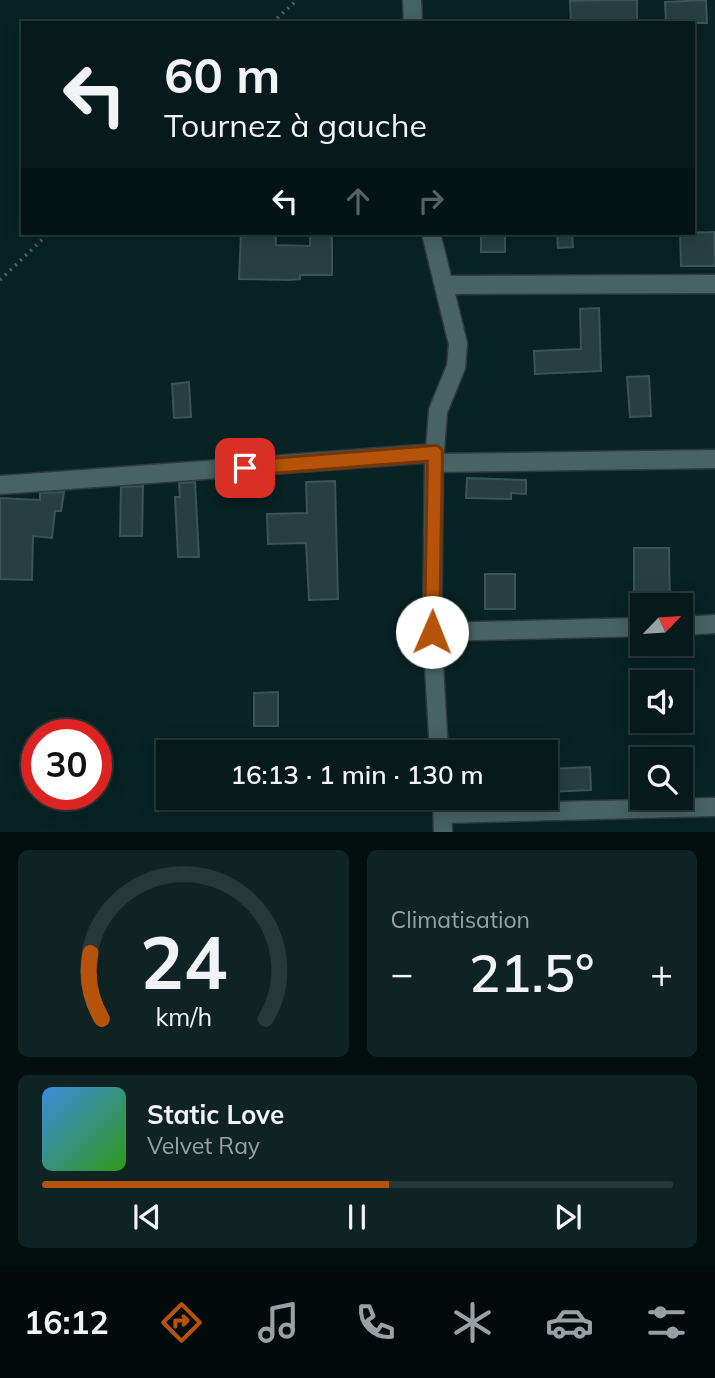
<!DOCTYPE html>
<html lang="fr">
<meta charset="utf-8">
<style>
:root{--surface:#061a1c;--page:#0f2325;--text:#f1f3f6;--muted:#98a1a3;--line:#27383b;--accent:#b45309}
body{margin:0;font-family:Mulish,sans-serif;background:var(--page);color:var(--text);height:100vh;display:flex;flex-direction:column;font-size:26px;white-space:nowrap}
*{box-sizing:border-box;margin:0}
p{font-size:23px;color:var(--muted)}
.icon{flex:none;width:38px;height:38px;fill:none;stroke:currentColor;stroke-width:2;stroke-linecap:round;stroke-linejoin:round}
.map{position:relative;height:832px;overflow:hidden}
.sheet{display:flex;flex-direction:column;gap:18px;padding:18px;background:#030e0f;flex:1}
.sheet>*{flex:none}
.guide{position:absolute;left:21px;top:21px;width:674px;height:214px;border-radius:0px;box-shadow:0 4px 18px #0003,0 0 0 2px var(--line);background:#061a1c;color:var(--text);overflow:hidden}
.needle{width:46px;rotate:65deg}
.controls{position:absolute;left:630px;top:593px;display:grid;gap:14px}
.controls a{display:grid;place-items:center;width:63px;height:63px;border-radius:0px;background:var(--surface);box-shadow:0 4px 18px #0003,0 0 0 2px var(--line);font-size:35px}
.speed{position:absolute;left:21px;top:719px;display:flex;gap:14px;font-size:35px;font-weight:700;text-align:center}
.speed>*{display:grid;place-content:center;width:91px;height:91px;border-radius:50%;background:var(--surface);box-shadow:0 4px 18px #0003,0 0 0 2px var(--line);line-height:1}
.speed .limit{border:10px solid #d22;background:#fff;color:#111}
.pin{position:absolute;display:grid;place-items:center;width:60px;height:60px;color:#fff;margin:-30px;border-radius:14px;box-shadow:0 4px 10px #0006}
.me{position:absolute;width:77px;margin:-38px;rotate:1deg;stroke-linejoin:round;filter:drop-shadow(0 0 5px #0008)}
.turn{display:flex;align-items:center;gap:24px;height:147px;padding:0 28px;font-size:32px}
.turn .icon{width:91px;height:91px;stroke-width:2.5}
.turn b{display:block;font-size:49px;line-height:60px}
.lanes{display:flex;align-items:center;height:66px;padding:0 28px;background:#0003;justify-content:center;gap:35px;direction:ltr}
.lanes .off{opacity:.35}
.big{font-size:52px;font-weight:600;line-height:1.1}
.sheet .card{flex:1;display:flex;flex-direction:column;justify-content:center;gap:10px;min-width:0;padding:0 24px;border-radius:10px;background:var(--page)}
.sheet .dial{align-items:center;gap:0}
.dial svg{height:182px;overflow:visible;fill:none;stroke:var(--line);stroke-width:7;stroke-linecap:round;text-anchor:middle}
.dial text{fill:var(--text);stroke:none}
.song{display:flex;align-items:center;gap:21px}
.cover{width:84px;height:84px;border-radius:10px;background:linear-gradient(135deg,hsl(210 70% 55%),hsl(110 70% 35%))}
.played{height:7px;border-radius:4px;background:linear-gradient(90deg,var(--accent) 55%,var(--line) 55%)}
.keys{display:flex;justify-content:space-around;direction:ltr}
.heat{display:flex;justify-content:space-between;align-items:center;font-size:38px;direction:ltr}
.sheet .tiles{flex:1;display:grid;gap:18px;grid-template-columns:1fr 1fr}
.card:last-child{grid-column:span 2}
.trip{position:absolute;left:156px;top:740px;width:402px;height:70px;border-radius:0px;background:var(--surface);box-shadow:0 4px 18px #0003,0 0 0 2px var(--line);font-weight:600;line-height:70px;text-align:center}
.menu{display:flex;height:112px;justify-content:space-around;align-items:center;background:#020a0b;color:var(--muted)}
.menu .icon{width:49px;height:49px}
.menu .selected{color:var(--accent)}
.menu b{font-size:32px;color:var(--text)}
.map>svg:first-child{display:block}
.building{fill:#264042;stroke:#395456;stroke-width:2}
.lines{fill:none;stroke-linecap:round;stroke-linejoin:round}
.minor-casing{stroke:#2e3b3d;stroke-width:21}
.path{stroke:#4e6567;stroke-width:3.5;stroke-dasharray:2 5;stroke-linecap:butt}
.minor{stroke:#486365;stroke-width:18}
.route-casing{stroke:#753606;stroke-width:18}
.route{stroke:#b45309;stroke-width:12}
</style>
<div class="map">
<svg width="715" height="832" viewBox="0 0 715 832">
<rect width="100%" height="100%" fill="#082325"/>
<!-- building -->
<path class="building" d="M600,0h37v23h-66l-1,-22z
M706,0l1,23h-41l-1,-21z
M714,232l1,34h-34l-1,-33z
M241,233h35v12l34,1v-13h22v42h-32v4l-10,1 -51,-1z
M481,233h24v19h-24z
M557,233h15l1,14 -15,1z
M599,308l2,63 -66,3 -1,-23 47,-2 -1,-40z
M649,376l2,40 -21,1 -3,-40z
M189,382l2,35 -17,1 -2,-34z
M467,478l59,2v14l-15,-1v6l-45,-1z
M335,481l3,118 -29,1 -3,-57 -38,1 -1,-30 40,-1 -1,-31z
M195,482l4,75h-21l-3,-60h5l-1,-14z
M143,486l-1,50h-22l1,-49z
M64,492l-3,19h-6l-3,27 -19,-2 -1,44 -32,-1v-81l40,2v-7z
M634,548h35l1,58h-36z
M485,574h30v35h-30z
M278,692v34h-24v-33z
M590,767l1,23 -45,2v-23z"/>
<g class="lines">
<!-- minor casing -->
<g class="minor-casing">
<path id="minor" d="M412,0l1,23
M431,233l27,111 -2,23 -18,44 -4,52 -2,169 7,120
M444,285l271,-1
M434,463l281,-4
M0,485l435,-32
M681,626l34,-2
M432,632l210,-5
M442,798l1,34
M443,814l272,-7"/>
</g>
<!-- path -->
<path class="path" d="M272,23l25,-23
M0,280l49,-47"/>
<!-- minor -->
<use href="#minor" class="minor"/>
</g>
<g class="lines">
<!-- route casing -->
<g class="route-casing">
<path id="route" d="M245,468l190,-15 -3,179"/>
</g>
<!-- route -->
<use href="#route" class="route"/>
</g>
</svg>
<div class="controls">
<a><svg class="needle" viewBox="-14 -14 28 28"><path d="M0-13l5 13h-10z" fill="#e53935"/><path d="M0 13l5-13h-10z" fill="#98a1a3"/></svg></a>
<a><svg class="icon" aria-label="sound" viewBox="0 0 24 24"><path d="M4 9h4l5-4v14l-5-4H4zM17 9q2 3 0 6"/></svg></a>
<a><svg class="icon" aria-label="search" viewBox="0 0 24 24"><circle cx="10" cy="10" r="6"/><path d="M15 15l6 6"/></svg></a>
</div>
<div class="speed"><div class="limit">30</div></div>
<div class="pin" style="left:245px;top:468px;background:#d93025"><svg class="icon" aria-label="arrive" viewBox="0 0 24 24"><path d="M6 21V4h12l-3 4 3 4H6"/></svg></div>
<svg class="me" style="left:432px;top:632px" viewBox="-20 -20 40 40"><circle r="19" fill="#fff"/><path d="M0-13L10 11 0 6-10 11z" fill="#b45309"/></svg>
<div class="trip">16:13 · 1 min · 130 m</div>
<div class="guide">
<div class="turn"><svg class="icon" aria-label="left" viewBox="0 0 24 24"><path d="M17 20v-9H6M10 6l-5 5 5 5"/></svg><div><b>60 m</b>Tournez à gauche</div></div>
<div class="lanes"><svg class="icon" aria-label="left" viewBox="0 0 24 24"><path d="M17 20v-9H6M10 6l-5 5 5 5"/></svg><svg class="icon off" aria-label="ahead" viewBox="0 0 24 24"><path d="M12 20V5M6 11l6-6 6 6"/></svg><svg class="icon off" aria-label="right" viewBox="0 0 24 24"><path d="M7 20v-9h11M14 6l5 5-5 5"/></svg></div>
</div>
</div>
<section class="sheet">
<div class="tiles">
<div class="card dial"><svg viewBox="0 0 100 80">
<path d="M14 69A42 42 0 1 1 86 69"/>
<path d="M14 69A42 42 0 0 1 9 40" stroke="#b45309"/>
<text x="50" y="56" font-size="32" font-weight="700">24</text>
<text x="50" y="72" font-size="11">km/h</text>
</svg></div>
<div class="card"><p>Climatisation</p>
<div class="heat"><a>−</a><b class="big">21.5°</b><a>+</a></div>
</div>
<div class="card">
<div class="song"><i class="cover"></i><div><b>Static Love</b><p>Velvet Ray</p></div></div>
<div class="played"></div>
<div class="keys"><svg class="icon" aria-label="previous" viewBox="0 0 24 24"><path d="M18 5L8 12l10 7zM5 5v14"/></svg><svg class="icon" aria-label="pause" viewBox="0 0 24 24"><path d="M8 5v14M16 5v14"/></svg><svg class="icon" aria-label="next" viewBox="0 0 24 24"><path d="M6 5l10 7-10 7zM19 5v14"/></svg></div>
</div>
</div>
</section>
<nav class="menu">
<b>16:12</b>
<svg class="icon selected" aria-label="directions" viewBox="0 0 24 24"><path d="M12 3l9 9-9 9-9-9zM9 14v-3h6M13 9l2 2-2 2"/></svg>
<svg class="icon" aria-label="music" viewBox="0 0 24 24"><path d="M9 18V5l10-2v13"/><circle cx="6" cy="18" r="3"/><circle cx="16" cy="16" r="3"/></svg>
<svg class="icon" aria-label="phone" viewBox="0 0 24 24"><path d="M5 4h4l2 5-3 2q2 4 5 5l2-3 5 2v4C11 20 4 13 5 4z"/></svg>
<svg class="icon" aria-label="climate" viewBox="0 0 24 24"><path d="M12 3v18M4 7l16 10M4 17L20 7"/></svg>
<svg class="icon" aria-label="car" viewBox="0 0 24 24"><path d="M5 17H2v-5l4-1 3-4h7l3 4 3 1v5h-3M9 17h6M6 11h13"/><circle cx="7" cy="17" r="2"/><circle cx="17" cy="17" r="2"/></svg>
<svg class="icon" aria-label="filters" viewBox="0 0 24 24"><path d="M4 7h16M4 17h16"/><circle cx="9" cy="7" r="2"/><circle cx="15" cy="17" r="2"/></svg>
</nav>
